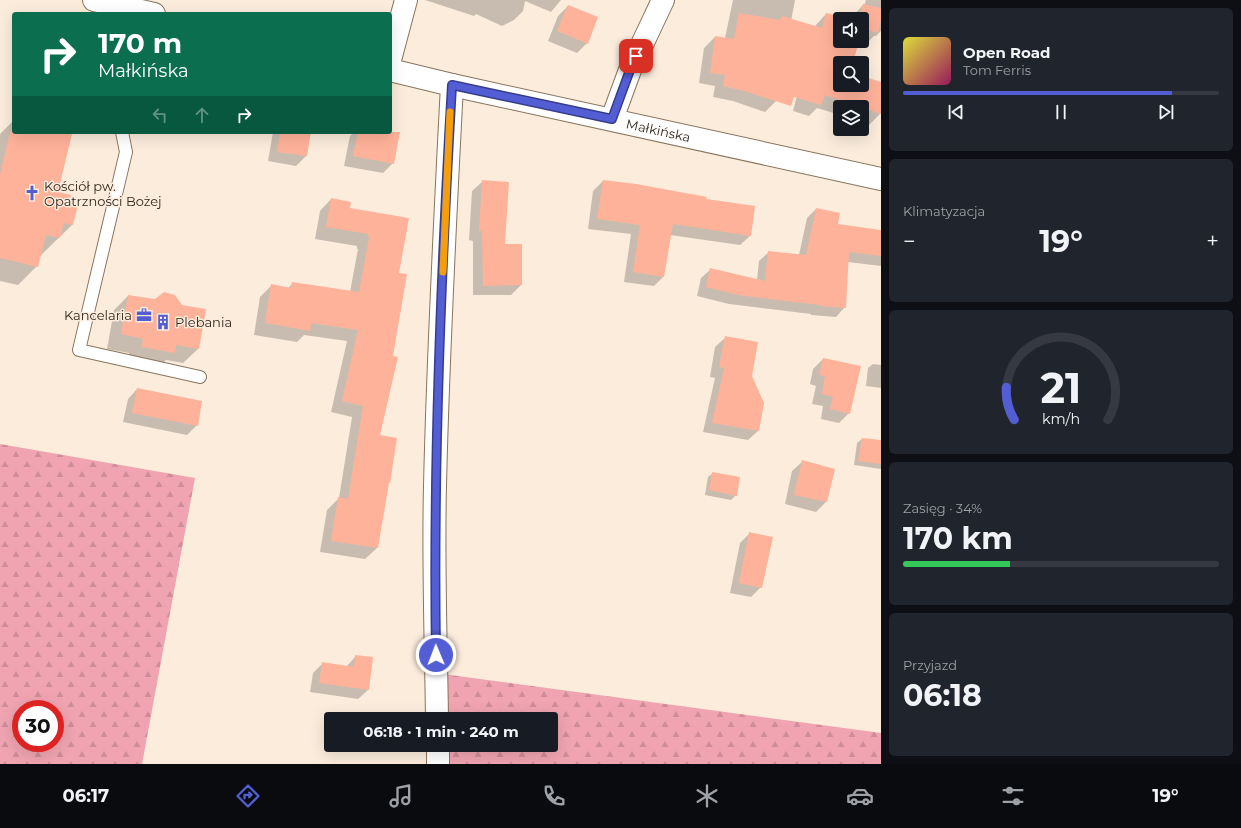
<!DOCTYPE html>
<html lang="pl">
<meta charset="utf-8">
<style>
:root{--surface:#171b24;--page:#20242c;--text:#f1f3f6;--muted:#9ea1a6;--line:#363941;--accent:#535ed4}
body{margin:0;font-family:Montserrat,sans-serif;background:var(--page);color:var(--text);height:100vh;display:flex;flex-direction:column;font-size:15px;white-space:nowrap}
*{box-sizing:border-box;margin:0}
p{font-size:13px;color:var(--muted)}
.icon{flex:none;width:22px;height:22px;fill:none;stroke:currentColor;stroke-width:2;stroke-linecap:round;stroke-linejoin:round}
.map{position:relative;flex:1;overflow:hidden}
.panel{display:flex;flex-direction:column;gap:8px;padding:8px;background:#0d0f14;width:360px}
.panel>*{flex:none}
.banner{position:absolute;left:12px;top:12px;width:380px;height:122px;border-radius:4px;box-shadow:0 4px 16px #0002;background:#0b6e4f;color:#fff;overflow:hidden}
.controls{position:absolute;left:833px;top:12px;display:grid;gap:8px}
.controls a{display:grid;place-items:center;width:36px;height:36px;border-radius:4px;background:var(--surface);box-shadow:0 4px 16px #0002;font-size:20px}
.speed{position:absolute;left:12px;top:700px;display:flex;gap:8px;font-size:20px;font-weight:700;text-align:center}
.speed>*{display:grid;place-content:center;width:52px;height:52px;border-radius:50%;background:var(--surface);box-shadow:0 4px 16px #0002;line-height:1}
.speed .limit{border:6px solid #d22;background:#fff;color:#111}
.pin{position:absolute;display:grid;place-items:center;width:34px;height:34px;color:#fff;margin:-17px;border-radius:8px;box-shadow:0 2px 6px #0006}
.me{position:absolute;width:44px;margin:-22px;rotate:359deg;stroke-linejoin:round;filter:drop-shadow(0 0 3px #0008)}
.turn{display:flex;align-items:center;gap:14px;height:84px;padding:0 20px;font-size:18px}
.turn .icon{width:52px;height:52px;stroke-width:2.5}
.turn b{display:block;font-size:28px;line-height:34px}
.lanes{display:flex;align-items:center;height:38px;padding:0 20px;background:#0003;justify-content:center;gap:20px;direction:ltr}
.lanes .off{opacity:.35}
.big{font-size:30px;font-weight:700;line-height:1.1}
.panel .card{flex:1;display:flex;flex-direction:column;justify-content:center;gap:6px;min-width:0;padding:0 14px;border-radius:6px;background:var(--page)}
.panel .dial{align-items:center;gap:0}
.dial svg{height:104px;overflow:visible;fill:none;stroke:var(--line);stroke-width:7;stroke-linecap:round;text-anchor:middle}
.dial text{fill:var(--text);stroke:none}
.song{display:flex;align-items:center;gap:12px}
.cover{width:48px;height:48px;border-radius:6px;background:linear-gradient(135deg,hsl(60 70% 55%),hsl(330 70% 35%))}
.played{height:4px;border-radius:2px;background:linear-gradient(90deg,var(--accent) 85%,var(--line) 85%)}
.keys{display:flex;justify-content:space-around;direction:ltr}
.heat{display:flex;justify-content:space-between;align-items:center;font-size:22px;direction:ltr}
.charge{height:6px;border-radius:3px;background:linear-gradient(90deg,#34c759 34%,var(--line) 0)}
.trip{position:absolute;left:324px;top:712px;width:234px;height:40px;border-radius:4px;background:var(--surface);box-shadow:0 4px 16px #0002;font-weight:700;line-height:40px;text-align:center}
.tab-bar{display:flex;height:64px;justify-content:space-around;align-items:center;background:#090b0e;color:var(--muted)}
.tab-bar .icon{width:28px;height:28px}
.tab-bar .current{color:var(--accent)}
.tab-bar b{font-size:18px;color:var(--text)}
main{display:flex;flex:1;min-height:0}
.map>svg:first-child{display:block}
.forest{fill:url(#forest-firs);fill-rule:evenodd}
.shadow{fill:#0003}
.building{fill:#ffb29a}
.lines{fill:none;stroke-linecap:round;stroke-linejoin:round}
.service-casing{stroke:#8a745b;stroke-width:14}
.minor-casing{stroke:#8a745b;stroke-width:24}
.tertiary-casing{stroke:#8a745b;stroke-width:24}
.secondary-casing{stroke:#8a745b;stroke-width:24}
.service{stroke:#fff;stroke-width:12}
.minor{stroke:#fff;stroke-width:22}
.tertiary{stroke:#fff;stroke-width:22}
.secondary{stroke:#fff;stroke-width:22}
.route-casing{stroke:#363d8a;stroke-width:10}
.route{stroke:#535ed4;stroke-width:7}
.slow{stroke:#f59e0b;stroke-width:7}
.labels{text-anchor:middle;stroke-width:3;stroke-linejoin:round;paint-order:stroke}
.street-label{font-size:13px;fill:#30261c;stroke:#fbecdc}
.poi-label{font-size:13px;fill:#30261c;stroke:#fbecdc;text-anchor:start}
</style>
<main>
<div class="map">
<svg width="881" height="764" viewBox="0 0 881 764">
<defs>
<pattern id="forest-firs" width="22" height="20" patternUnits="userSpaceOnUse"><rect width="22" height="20" fill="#f0a4b1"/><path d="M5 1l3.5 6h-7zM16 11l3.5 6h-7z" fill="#ce8d98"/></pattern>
</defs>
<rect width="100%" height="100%" fill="#fbecdc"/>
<!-- forest -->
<path class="forest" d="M0,444l195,34 -53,286h-142zM21,709h34v34h-34z
M443,674l438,59v31h-433l-1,-19h104v-26h-106z"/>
<!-- shadow -->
<path class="shadow" d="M425,0h136l-10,12 -26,-11 -2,10 -9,9 -12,6 -26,-12 -2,2z
M733,0h62l-19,101 -11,11 -32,-11 -20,-4 2,-11 -16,-3 5,-35 11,-11 10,1z
M866,0h15v31l-5,5h-2l-8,8 -8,-2 -6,21h-12v22h22v-8l19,6 -1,31 -11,11 -7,-2v-16h-22v8l-23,-7 -8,8 -16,-5 22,-85 11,-12 21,5h-7v22h22v-22h-11l1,-2 11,-12 1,1z
M568,6l19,37 -10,10 -29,-12 10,-25z
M13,121l1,11h44l-1,60 11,11 9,2 -5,20 -32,31 -3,10 -19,19 -18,-4v-147z
M273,132h37l-4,24 -10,10 -28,-5z
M354,132h36l3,31 -10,10 -39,-7 6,-30z
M603,181l102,19 45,36 -10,9 -70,-10 -7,42 -9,9 -30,-4 7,-48 -43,-5 5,-38z
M482,182l22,63 17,40 -10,10h-38v-54l-4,-1 3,-49z
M331,199l18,10 58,10 -9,55 -19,162 8,49 -10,63 -12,11 -45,-7 7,-42 12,-12 13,-81 -21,-5 16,-71 -43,-6 -7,7 -43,-7 6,-38 11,-11 17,2 5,-5 57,9 8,-43h-1v-3l-42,-7 5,-28z
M816,209l21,16 44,6v35l-33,-4 -3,45 -9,10 -25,-2v-1l-82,-10 -32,-8 4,-18 10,-9 46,11 2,-19 10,-9 30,3 8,-37z
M128,296l70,53 -15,14 -17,-3 -7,7 -31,-6 1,-8 -22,-4 7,-39z
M725,338l26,38 7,55 -10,9 -45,-8 12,-54 -5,-1 5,-30z
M823,359l26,54 -10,10 -18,-4 2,-13 -11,-2 4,-18 -6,-2 3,-15z
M873,364l8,1v23l-15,-2 2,-18z
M137,389l60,36 -10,10 -64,-13 5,-23z
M862,439l19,2v28l-27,-4 3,-22z
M802,462l32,7 -8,33 -10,10 -31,-8 7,-33z
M713,473l23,22 -5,5 -26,-5 3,-18z
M750,533l11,54 -10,10 -21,-4 10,-50z
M356,656l12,34 -10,9 -48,-7 3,-19 10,-10 23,4z"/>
<!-- building -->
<path class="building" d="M863,4l18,4v12l-3,13 -16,-4v-10h-3z
M568,5l30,12 -10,27 -31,-13z
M739,13l41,7 2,-4 40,12 4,-15 25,6h-11v22h19l-6,22h-13v22h22v-9l19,6v32l-56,-19 -4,10 -27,-8 -3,9 -47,-15 -21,-5 2,-11 -15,-2 5,-37 19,3z
M10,132h53l9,2 -14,58 13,3 -2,8 9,2 -5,20 -9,-2 -4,15 -14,-3 -8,32 -38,-9v-83z
M280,132h31l-4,24 -30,-4z
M358,132h42l-6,32 -41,-8z
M482,180l27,2 -4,62h17v41l-39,1 -1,-55h-3z
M603,180l33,4 71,13 -1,2 49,7 -4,30 -78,-12 -9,53 -31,-5 7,-47 -43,-6z
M331,198l20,4 -1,6 59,10 -10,55 8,1 -14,82 5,1 -18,78 17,3 -7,45h-1l-11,65 -47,-7 7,-44 10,2 15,-93 -21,-5 16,-71 -47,-7 -1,8 -45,-8 6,-39 20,4 1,-6 67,10 10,-54 -1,-1v-3l-42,-7z
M816,208l24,5 -2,11 43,6v26l-32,-4 -3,56 -27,-2v-1l-81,-10 -32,-8 4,-19 55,13 3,-30 38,4z
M164,292l11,3 7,10 24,4 -7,40 -23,-4 -1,8 -33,-6 1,-8 -22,-5 7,-39 27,4z
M725,336l33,6 -6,34 12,27 -5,28 -47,-8 12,-55 -5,-1z
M823,358l38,8 -11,48 -20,-5 3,-12 -11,-3 3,-18 -6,-1z
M137,388l65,13 -4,25 -66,-13z
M862,438l19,2v24l-23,-3z
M802,460l33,9 -8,33 -33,-7z
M712,472l28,5 -3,19 -28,-6z
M749,532l24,5 -11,51 -23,-5z
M355,655l18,2 -4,33 -50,-7 3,-21 32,5z"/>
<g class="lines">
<!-- service casing -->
<g class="service-casing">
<path id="service" d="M122,132l4,20 -47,198 121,27"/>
</g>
<!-- minor casing -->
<g class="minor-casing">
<path id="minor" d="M390,60l16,-60
M437,719c-1,-77 -4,-155 -2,-233 3,-133 10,-267 17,-401
M438,745v19"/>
</g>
<!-- tertiary casing -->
<g class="tertiary-casing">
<path id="tertiary" d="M612,119l18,-49 33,-70"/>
</g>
<!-- secondary casing -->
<g class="secondary-casing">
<g id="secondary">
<path d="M94,0l60,14"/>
<path id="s1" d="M390,70l62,15 429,94"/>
</g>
</g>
<!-- service -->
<use href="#service" class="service"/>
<!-- minor -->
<use href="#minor" class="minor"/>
<!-- tertiary -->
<use href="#tertiary" class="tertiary"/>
<!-- secondary -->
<use href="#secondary" class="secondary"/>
</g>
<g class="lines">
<!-- route casing -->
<g class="route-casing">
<path id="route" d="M436,655c-3,-190 5,-380 16,-570l160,34 18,-49 6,-14"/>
</g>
<!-- route -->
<use href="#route" class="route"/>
<!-- slow -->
<path class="slow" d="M443,272l7,-160"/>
</g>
<!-- icons -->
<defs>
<g id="church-bare" transform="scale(1.2)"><path d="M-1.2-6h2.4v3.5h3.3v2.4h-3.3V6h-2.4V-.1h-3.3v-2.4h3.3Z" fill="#535ed4" stroke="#fbecdc" stroke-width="2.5" paint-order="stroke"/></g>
<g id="office-bare" transform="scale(1.2)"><path d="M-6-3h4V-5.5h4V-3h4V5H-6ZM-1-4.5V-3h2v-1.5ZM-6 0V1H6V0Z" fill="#535ed4" stroke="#fbecdc" stroke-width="2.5" paint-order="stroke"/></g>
<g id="building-bare" transform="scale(1.2)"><path d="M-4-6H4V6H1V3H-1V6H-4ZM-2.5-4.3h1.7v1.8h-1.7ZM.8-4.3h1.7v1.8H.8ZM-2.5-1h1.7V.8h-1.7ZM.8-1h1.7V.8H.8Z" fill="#535ed4" stroke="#fbecdc" stroke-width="2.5" paint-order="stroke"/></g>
</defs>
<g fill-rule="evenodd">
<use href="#church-bare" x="32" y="193"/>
<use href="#office-bare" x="144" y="315"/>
<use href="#building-bare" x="163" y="322"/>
</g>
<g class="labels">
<!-- street labels -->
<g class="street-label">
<text dy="5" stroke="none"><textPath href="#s1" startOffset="275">Małkińska</textPath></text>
</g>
<!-- poi labels -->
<g class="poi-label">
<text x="44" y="191">Kościół pw.<tspan x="44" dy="15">Opatrzności Bożej</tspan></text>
<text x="132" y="320" text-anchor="end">Kancelaria</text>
<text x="175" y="327">Plebania</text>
</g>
</g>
</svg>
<div class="controls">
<a><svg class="icon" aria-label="sound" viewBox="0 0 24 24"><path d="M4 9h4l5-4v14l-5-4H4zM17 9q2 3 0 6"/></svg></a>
<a><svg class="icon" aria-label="search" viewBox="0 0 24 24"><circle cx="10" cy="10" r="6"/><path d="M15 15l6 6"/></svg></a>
<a><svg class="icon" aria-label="layers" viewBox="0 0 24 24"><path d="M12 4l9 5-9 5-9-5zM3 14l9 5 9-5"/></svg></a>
</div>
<div class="speed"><div class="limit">30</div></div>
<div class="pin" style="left:636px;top:56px;background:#d93025"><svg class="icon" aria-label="arrive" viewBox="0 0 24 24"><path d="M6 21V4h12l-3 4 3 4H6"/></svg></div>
<svg class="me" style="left:436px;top:655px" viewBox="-20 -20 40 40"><circle r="17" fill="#535ed4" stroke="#fff" stroke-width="3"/><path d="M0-11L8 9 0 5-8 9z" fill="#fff"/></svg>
<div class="trip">06:18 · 1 min · 240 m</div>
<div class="banner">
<div class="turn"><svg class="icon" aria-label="right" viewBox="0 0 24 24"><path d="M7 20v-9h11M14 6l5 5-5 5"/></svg><div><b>170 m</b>Małkińska</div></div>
<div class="lanes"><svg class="icon off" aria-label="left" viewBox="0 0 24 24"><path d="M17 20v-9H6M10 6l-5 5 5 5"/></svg><svg class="icon off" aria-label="ahead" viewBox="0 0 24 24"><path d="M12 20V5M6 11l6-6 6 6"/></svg><svg class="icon" aria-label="right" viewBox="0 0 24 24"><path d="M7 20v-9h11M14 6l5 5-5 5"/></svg></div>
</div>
</div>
<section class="panel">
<div class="card">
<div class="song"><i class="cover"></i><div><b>Open Road</b><p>Tom Ferris</p></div></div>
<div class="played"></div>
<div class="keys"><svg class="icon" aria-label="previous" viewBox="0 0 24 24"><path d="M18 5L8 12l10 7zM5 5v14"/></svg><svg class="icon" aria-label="pause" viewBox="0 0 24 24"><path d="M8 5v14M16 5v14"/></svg><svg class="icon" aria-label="next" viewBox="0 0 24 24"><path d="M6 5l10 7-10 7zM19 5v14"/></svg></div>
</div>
<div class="card"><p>Klimatyzacja</p>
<div class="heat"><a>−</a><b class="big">19°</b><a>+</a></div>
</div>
<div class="card dial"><svg viewBox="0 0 100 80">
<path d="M14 69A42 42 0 1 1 86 69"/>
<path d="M14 69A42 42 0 0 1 8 44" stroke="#535ed4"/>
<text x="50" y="56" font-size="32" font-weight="700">21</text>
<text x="50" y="72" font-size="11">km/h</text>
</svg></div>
<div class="card"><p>Zasięg · 34%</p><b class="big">170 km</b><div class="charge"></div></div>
<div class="card"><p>Przyjazd</p><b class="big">06:18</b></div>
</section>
</main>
<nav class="tab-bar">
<b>06:17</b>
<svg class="icon current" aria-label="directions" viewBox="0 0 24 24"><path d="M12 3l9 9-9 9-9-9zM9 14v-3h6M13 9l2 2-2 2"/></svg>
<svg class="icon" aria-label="music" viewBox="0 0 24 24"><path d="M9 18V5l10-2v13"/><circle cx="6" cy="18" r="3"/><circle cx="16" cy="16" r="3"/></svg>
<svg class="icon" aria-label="phone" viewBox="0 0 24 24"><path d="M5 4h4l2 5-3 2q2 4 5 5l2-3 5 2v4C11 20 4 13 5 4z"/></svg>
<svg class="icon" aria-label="climate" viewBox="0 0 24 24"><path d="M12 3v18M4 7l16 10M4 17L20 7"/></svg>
<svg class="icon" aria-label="car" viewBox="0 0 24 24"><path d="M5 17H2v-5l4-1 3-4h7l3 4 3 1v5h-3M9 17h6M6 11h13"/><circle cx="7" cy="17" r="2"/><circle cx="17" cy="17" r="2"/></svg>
<svg class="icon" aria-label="filters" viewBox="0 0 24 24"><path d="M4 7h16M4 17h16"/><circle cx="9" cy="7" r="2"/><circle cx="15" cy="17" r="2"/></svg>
<b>19°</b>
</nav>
